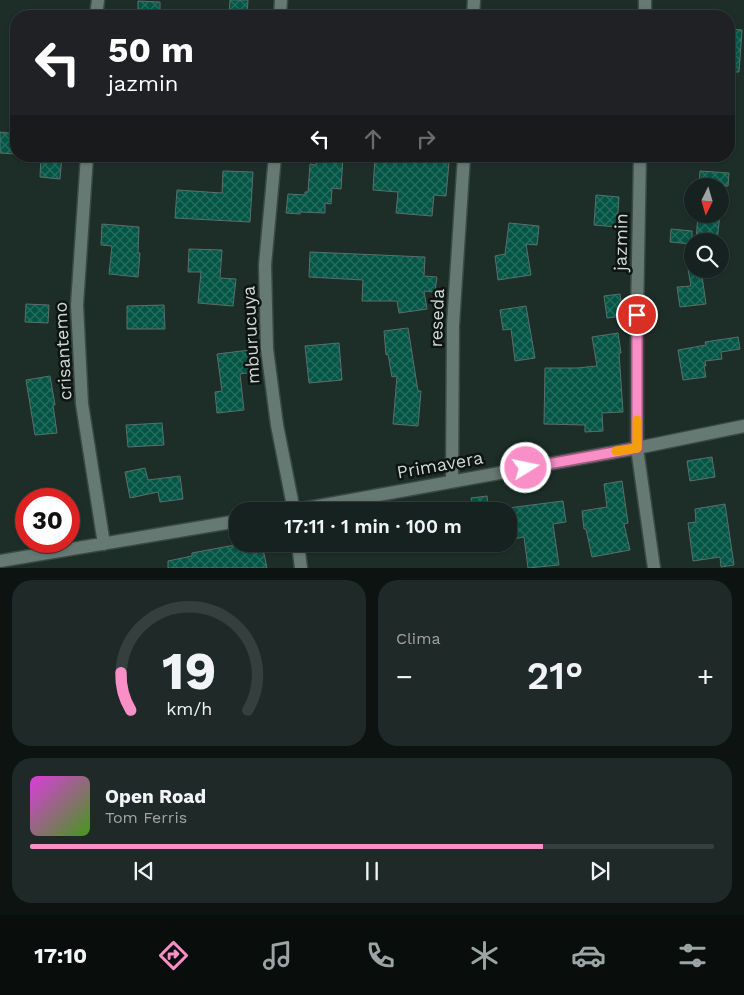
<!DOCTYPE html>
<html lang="es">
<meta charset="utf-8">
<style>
:root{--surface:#16221f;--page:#1f2a28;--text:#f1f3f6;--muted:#9ea4a4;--line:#353f3d;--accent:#fa8fc8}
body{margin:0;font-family:"Work Sans",sans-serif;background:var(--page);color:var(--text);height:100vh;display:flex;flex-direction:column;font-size:19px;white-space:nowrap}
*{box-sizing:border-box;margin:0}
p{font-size:16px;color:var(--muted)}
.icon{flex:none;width:28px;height:28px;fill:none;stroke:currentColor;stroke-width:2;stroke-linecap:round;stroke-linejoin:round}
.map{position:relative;height:568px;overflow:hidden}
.details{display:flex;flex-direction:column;gap:12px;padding:12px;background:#0c1311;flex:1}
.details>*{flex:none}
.hud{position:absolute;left:10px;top:10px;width:725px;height:152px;border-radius:20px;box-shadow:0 1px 4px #0004,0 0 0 1px var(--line);background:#202124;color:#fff;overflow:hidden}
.needle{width:32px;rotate:185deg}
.controls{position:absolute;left:684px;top:178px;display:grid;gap:10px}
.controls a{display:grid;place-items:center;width:45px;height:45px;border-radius:50%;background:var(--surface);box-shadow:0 1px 4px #0004,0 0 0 1px var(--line);font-size:25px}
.speed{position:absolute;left:15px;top:488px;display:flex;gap:10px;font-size:25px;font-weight:700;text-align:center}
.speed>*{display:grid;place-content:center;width:65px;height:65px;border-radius:50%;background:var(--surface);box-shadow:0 1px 4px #0004,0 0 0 1px var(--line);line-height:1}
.speed .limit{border:8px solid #d22;background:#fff;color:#111}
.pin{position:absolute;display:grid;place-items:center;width:42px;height:42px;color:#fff;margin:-21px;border:2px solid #fff;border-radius:50%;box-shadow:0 1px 5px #0007}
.me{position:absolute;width:55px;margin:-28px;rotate:80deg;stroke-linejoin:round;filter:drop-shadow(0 0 4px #0008)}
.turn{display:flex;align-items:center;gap:18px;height:105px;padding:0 15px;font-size:22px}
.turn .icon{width:65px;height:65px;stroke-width:2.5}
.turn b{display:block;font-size:35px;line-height:42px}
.lanes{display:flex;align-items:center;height:48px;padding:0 15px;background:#0003;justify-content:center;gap:25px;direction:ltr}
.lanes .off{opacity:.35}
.big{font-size:38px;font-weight:600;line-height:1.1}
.details .card{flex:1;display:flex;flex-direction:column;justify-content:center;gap:8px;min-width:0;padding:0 18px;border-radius:20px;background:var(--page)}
.details .dial{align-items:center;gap:0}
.dial svg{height:130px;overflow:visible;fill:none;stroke:var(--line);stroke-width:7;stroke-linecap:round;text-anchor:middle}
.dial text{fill:var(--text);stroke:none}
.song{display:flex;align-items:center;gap:15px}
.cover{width:60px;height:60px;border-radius:8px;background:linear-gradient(135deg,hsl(300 70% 55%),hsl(100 70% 35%))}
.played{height:5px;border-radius:2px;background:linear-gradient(90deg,var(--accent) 75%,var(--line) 75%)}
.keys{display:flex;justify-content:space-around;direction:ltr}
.heat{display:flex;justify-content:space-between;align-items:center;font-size:28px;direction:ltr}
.details .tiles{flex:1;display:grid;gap:12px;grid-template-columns:1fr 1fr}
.card:last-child{grid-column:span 2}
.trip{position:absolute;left:229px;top:502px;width:288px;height:50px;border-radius:20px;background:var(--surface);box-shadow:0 1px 4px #0004,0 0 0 1px var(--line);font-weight:600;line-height:50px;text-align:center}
.tab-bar{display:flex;height:80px;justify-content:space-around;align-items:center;background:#090e0c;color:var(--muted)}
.tab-bar .icon{width:35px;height:35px}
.tab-bar .active{color:var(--accent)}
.tab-bar b{font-size:22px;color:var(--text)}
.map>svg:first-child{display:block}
.building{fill:url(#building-cross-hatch);stroke:#5b6e68}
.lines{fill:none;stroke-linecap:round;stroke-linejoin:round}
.street-casing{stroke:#3a4945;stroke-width:15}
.street{stroke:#667973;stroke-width:12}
.route-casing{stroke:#a25d82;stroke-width:12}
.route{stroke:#fa8fc8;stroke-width:9}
.slow{stroke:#f59e0b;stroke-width:9}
.labels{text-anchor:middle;stroke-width:5;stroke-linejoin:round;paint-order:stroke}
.street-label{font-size:18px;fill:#ced9d5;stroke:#0d1412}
</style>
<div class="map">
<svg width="744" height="568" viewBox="0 0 744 568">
<defs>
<pattern id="building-cross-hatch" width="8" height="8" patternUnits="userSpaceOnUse" patternTransform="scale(1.25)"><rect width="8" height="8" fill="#035646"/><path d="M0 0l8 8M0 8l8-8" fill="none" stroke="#276e60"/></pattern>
</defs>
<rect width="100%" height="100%" fill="#1d2e29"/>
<!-- building -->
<path class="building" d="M230,0h18l-1,16h-18z
M138,1l22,1v14h-22z
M729,29l13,1 -3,42h-10z
M0,132l16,2v20l-16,-1z
M41,156h21l-2,23 -20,-2z
M317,156h26l-2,33 -9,-1 -1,16 -6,-1v10l-25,-1v2l-14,-1 2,-19 17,1v-3h3l2,-28 6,1z
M375,156l74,6 -3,34 -12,-1 -2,21 -36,-3 2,-21 -25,-2z
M223,171l30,1 -3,50 -75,-4 2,-28 45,3z
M700,171l29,2 -1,13h-29z
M596,195l23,2 -2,30 -23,-2z
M698,214h22l-3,27h-21z
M509,223l30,3 -2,19 -11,-1 5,31 -33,5 -3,-24 10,-2z
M102,224l37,3 -1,26h2l-2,24 -29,-3 3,-28 -11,-1z
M671,229l21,2v13l-22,-2z
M189,249l33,1 -2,28 16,1 -3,27 -35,-3 3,-31h-13z
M310,252l115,5 -1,19 13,1 -2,15 -11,-1 3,18 -28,4 -2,-12h-35l1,-21 -54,-3z
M688,269h13l5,35 -26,3 -3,-20 14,-1z
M620,294l3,22 -16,2 -3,-22z
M26,304l23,1 -1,18 -23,-1z
M164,305l1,24h-38v-23z
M526,306l9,52 -20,3 -4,-32 -8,1 -3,-20z
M408,328l10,63h3l-3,35 -25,-2 4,-48 -5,1 -4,-23 -2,1 -2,-24z
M618,333l3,20h-2l4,59 -21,1 1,18 -18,1v-7l-41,-1 1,-56h32l20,-2 -5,-29z
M738,337l2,12 -19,3 1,7 -17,2 1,5h-2l2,11 -23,3 -5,-30 28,-5 -1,-3z
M339,343l3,37 -33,3 -4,-37z
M250,350l3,22 -13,2 4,36 -27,3 -2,-21 7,-1 -5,-37z
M50,376l5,29h-2l4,28 -22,2 -9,-55z
M162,423l2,22 -36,2 -2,-22z
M712,457l3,20 -25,4 -3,-20z
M145,468l3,12 32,-4 3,23 -23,3 -2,-10 -28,6 -5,-26z
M622,481l6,42 -4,1 6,26 -38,7 -6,-28h-2l-2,-18 25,-4 -3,-23z
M487,496l2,15h-16l-2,-13z
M563,501l3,21 -13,2 6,41 -31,3 -4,-31 -16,3v-32z
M725,504l9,61 -13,2 -1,-10 -27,4 -5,-38 8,-1 -1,-13z
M240,544h22l5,24h-99v-7l24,-5v-3z"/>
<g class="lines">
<!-- street casing -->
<g class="street-casing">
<path id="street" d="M96,16l2,-16
M280,16l1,-16
M473,16l1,-16
M645,16v-16
M87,156l-10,149 5,99 22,140
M275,156l-10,109 2,84 10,76 17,86
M640,156l-3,159v133l17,120
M452,481l1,-156 11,-169
M291,511l346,-63 107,-22
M298,544l3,24
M0,561l238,-40"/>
</g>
<!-- street -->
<use href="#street" class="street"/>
</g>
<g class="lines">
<!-- route casing -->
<g class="route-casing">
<path id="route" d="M526,468l111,-20v-133"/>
</g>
<!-- route -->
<use href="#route" class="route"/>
<!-- slow -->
<path class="slow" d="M616,451l21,-3v-28"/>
</g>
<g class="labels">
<!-- street labels -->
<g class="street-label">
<text transform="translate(621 242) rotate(-89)" y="6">jazmin</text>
<text transform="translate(437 318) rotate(-88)" y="6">reseda</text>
<text transform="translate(251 335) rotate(-93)" y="6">mburucuya</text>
<text transform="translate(63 351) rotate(-93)" y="6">crisantemo</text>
<text transform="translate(440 465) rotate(-10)" y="6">Primavera</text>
</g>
</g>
</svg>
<div class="controls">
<a><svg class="needle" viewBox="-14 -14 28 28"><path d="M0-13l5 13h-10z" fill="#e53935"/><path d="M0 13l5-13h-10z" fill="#9ea4a4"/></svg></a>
<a><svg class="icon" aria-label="search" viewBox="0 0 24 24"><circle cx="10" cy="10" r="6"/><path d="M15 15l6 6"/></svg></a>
</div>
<div class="speed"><div class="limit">30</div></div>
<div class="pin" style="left:637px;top:315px;background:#d93025"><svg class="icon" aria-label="arrive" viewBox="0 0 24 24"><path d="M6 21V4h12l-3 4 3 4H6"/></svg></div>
<svg class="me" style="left:526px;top:468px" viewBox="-20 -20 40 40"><circle r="17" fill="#fa8fc8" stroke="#fff" stroke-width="3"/><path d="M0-11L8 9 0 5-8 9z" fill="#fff"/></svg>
<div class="trip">17:11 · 1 min · 100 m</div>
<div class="hud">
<div class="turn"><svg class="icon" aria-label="left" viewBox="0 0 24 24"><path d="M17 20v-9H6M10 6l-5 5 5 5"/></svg><div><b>50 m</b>jazmin</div></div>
<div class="lanes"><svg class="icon" aria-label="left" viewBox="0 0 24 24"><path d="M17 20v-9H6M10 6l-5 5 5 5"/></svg><svg class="icon off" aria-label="ahead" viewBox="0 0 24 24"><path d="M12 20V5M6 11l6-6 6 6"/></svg><svg class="icon off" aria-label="right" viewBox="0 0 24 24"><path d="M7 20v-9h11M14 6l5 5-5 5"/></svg></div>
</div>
</div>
<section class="details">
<div class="tiles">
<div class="card dial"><svg viewBox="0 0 100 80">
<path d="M14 69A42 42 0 1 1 86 69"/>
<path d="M14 69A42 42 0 0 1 8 46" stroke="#fa8fc8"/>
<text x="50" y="56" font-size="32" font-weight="700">19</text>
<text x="50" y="72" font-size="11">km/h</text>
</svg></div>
<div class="card"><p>Clima</p>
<div class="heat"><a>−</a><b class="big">21°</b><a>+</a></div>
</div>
<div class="card">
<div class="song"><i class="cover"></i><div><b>Open Road</b><p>Tom Ferris</p></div></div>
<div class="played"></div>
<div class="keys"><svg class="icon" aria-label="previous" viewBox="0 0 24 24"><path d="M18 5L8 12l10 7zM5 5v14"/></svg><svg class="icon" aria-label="pause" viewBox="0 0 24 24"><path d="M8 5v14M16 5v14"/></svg><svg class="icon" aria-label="next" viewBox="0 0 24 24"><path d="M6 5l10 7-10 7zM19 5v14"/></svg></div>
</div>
</div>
</section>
<nav class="tab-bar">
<b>17:10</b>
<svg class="icon active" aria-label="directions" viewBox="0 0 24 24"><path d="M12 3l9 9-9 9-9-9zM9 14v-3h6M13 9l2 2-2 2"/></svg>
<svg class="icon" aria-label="music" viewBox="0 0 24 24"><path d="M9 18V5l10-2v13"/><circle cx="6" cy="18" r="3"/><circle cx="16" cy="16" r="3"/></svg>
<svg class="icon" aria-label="phone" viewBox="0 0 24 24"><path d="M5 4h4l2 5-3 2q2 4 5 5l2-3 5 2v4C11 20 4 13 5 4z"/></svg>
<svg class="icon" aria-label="climate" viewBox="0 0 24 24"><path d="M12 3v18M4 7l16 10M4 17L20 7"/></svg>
<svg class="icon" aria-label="car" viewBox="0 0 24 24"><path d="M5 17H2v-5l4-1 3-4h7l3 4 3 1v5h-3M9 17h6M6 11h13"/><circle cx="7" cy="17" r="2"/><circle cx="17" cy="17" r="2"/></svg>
<svg class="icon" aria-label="filters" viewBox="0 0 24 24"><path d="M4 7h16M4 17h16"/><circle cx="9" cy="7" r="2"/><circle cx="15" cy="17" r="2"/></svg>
</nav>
